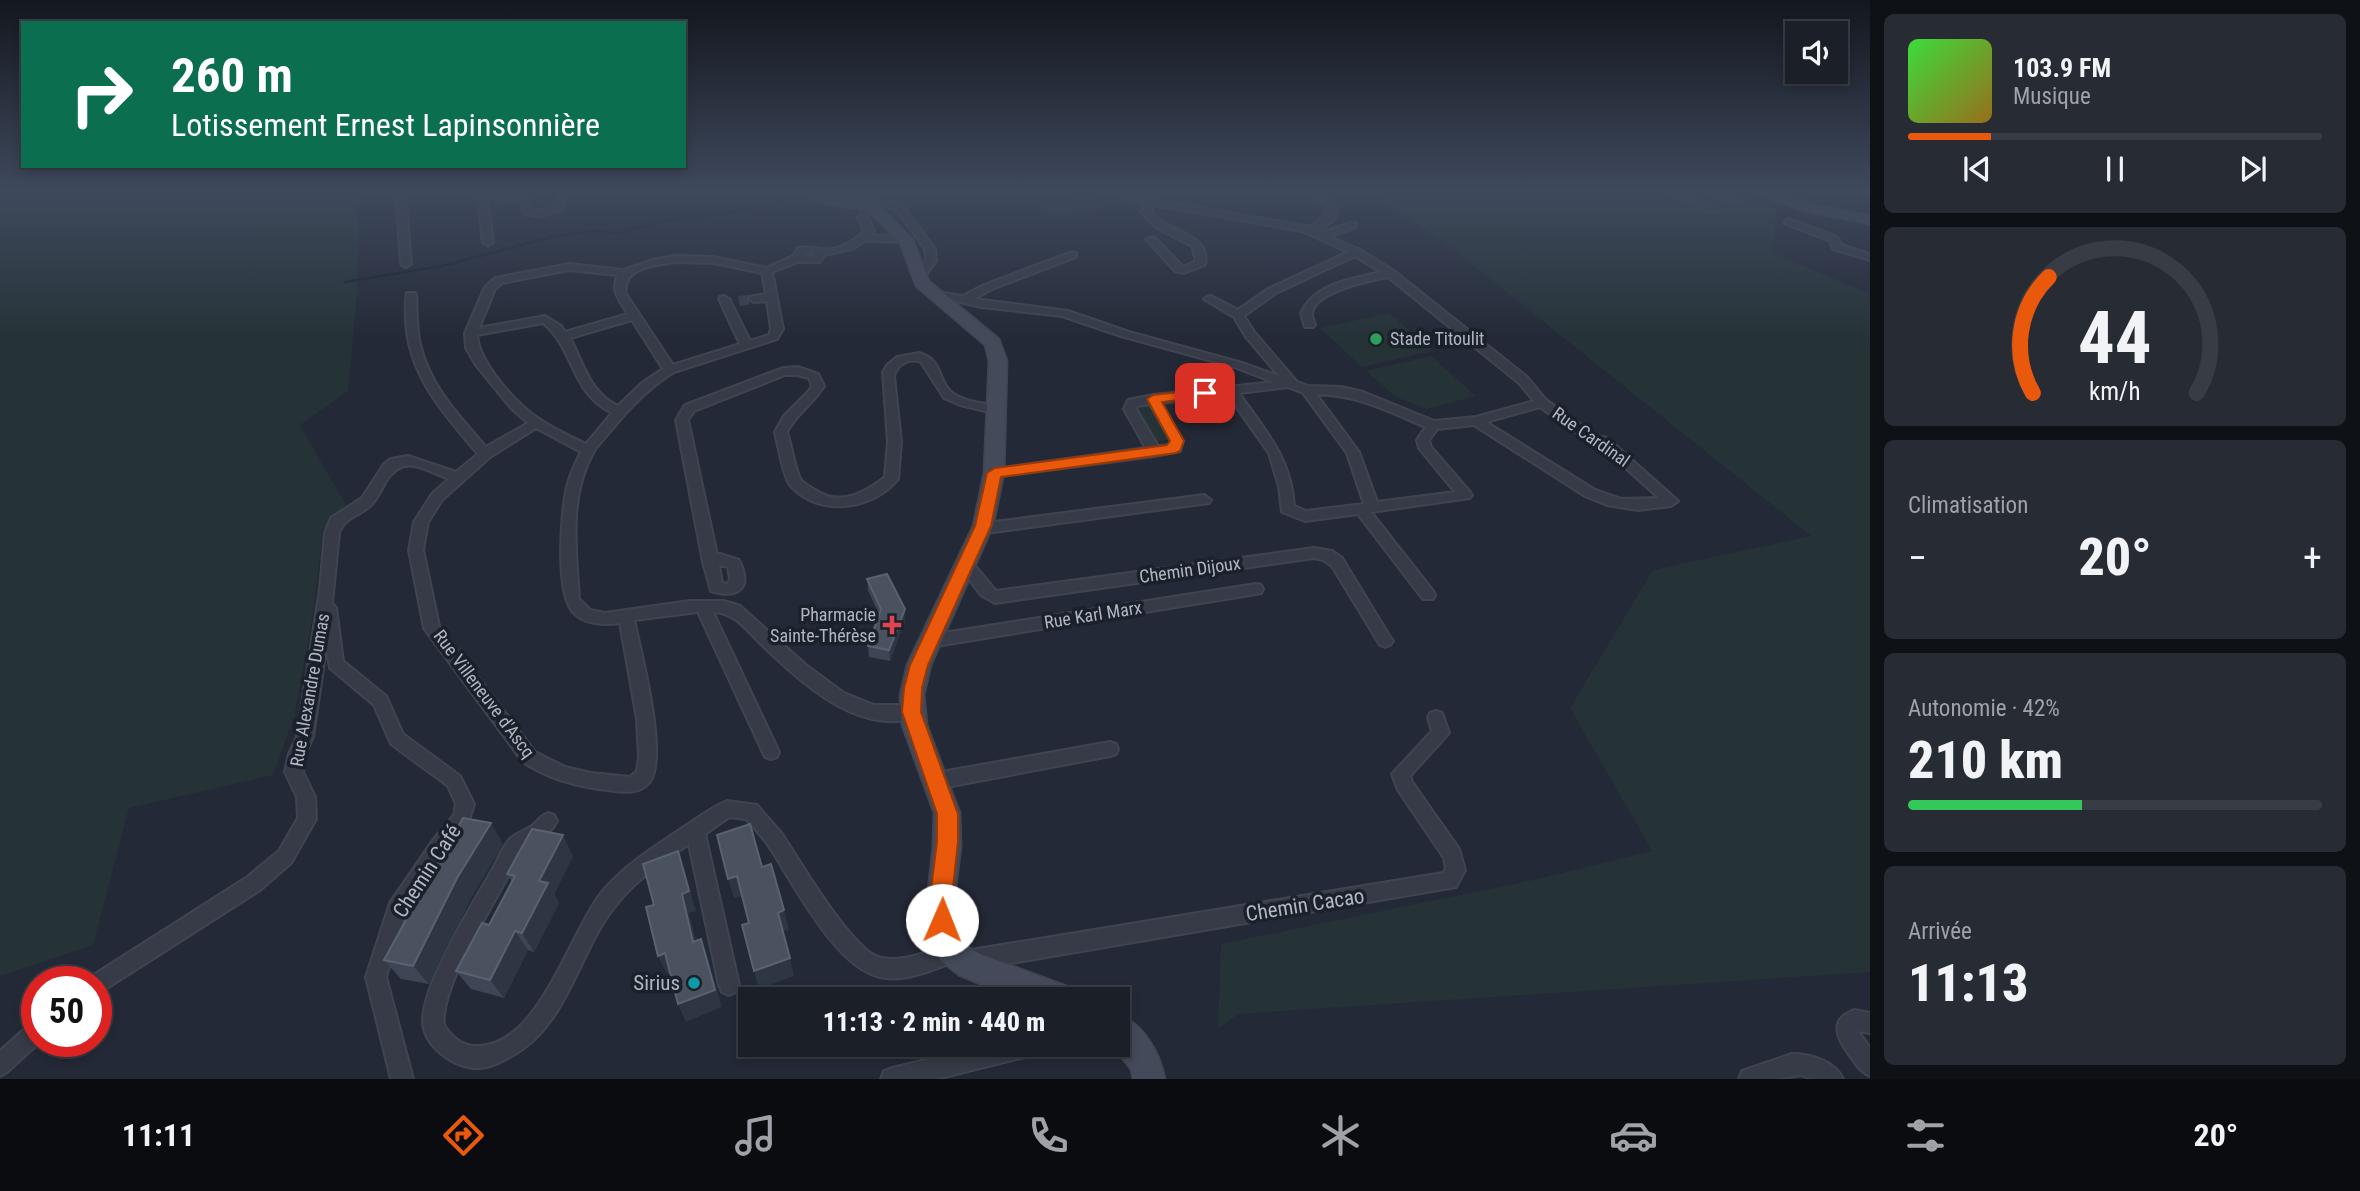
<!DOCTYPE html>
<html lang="fr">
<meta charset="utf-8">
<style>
:root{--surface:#1a1f28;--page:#272c34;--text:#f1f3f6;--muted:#9fa2a8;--line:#383d45;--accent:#ea580c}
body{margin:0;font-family:"Roboto Condensed",sans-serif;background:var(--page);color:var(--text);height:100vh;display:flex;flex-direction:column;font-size:26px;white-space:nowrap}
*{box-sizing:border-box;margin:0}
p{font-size:23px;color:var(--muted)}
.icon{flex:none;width:38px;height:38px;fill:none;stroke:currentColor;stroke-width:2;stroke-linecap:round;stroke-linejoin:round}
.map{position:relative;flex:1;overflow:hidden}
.sheet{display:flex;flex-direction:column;gap:14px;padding:14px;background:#0e1116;width:490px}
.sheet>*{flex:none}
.top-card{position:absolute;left:21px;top:21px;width:665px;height:147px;border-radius:0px;box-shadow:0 4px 10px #0003,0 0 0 2px var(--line);background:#0b6e4f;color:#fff;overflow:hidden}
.controls{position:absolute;left:1785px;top:21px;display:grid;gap:14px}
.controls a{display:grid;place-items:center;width:63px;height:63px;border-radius:0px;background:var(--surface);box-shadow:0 4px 10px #0003,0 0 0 2px var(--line);font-size:35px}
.speed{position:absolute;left:21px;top:966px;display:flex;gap:14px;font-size:35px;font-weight:700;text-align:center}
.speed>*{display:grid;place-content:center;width:91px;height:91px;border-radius:50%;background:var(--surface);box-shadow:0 4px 10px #0003,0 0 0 2px var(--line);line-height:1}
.speed .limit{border:10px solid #d22;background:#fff;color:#111}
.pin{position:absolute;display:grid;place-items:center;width:60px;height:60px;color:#fff;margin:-30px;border-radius:14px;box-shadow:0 4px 10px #0006}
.me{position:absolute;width:77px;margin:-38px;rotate:1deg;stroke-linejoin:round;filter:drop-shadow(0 0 5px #0008)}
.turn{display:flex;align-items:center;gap:24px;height:147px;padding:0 35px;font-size:32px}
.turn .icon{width:91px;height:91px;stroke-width:2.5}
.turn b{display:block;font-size:49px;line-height:60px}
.big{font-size:52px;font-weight:800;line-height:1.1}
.sheet .card{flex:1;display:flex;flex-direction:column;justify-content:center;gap:10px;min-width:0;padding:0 24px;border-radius:10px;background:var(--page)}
.sheet .dial{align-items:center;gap:0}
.dial svg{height:182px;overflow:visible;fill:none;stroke:var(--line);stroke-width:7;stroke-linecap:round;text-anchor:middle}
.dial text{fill:var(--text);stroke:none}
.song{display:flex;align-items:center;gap:21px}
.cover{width:84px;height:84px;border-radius:10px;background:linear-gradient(135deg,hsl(120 70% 55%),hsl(40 70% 35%))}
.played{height:7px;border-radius:4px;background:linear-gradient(90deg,var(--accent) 20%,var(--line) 20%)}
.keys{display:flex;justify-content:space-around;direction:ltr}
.heat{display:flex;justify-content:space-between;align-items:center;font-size:38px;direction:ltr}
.charge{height:10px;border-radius:5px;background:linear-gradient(90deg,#34c759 42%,var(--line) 0)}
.trip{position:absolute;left:738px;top:987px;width:392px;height:70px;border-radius:0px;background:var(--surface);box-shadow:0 4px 10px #0003,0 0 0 2px var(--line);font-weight:800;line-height:70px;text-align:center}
.menu{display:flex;height:112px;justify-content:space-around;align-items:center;background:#0a0c10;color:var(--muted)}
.menu .icon{width:49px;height:49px}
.menu .selected{color:var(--accent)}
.menu b{font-size:32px;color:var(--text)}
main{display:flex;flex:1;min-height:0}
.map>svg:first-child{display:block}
.green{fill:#253337}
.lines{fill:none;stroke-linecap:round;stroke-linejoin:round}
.stream{stroke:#172032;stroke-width:2.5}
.street-tunnel{stroke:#383e4b;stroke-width:10;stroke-dasharray:10 5;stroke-linecap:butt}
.street-casing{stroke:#3f4550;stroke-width:4}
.secondary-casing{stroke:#3f4550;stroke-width:3}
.street{fill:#363b47;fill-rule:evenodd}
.secondary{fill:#444a59;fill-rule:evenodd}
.wall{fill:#3e4554}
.shaded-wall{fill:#2e3543}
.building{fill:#4a5260;stroke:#5a6170;stroke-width:2}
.route{fill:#ea580c;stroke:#983908;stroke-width:2}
.leisure-dot{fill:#2e9e5b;stroke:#1b212b;stroke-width:2.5}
.health-dot{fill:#e0444e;stroke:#1b212b;stroke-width:2.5}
.culture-dot{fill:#0f9aa8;stroke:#1b212b;stroke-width:2.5}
.labels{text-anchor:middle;stroke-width:7;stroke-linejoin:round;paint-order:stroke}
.poi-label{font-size:18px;fill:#b1b6c3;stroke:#1b212b;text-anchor:start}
.street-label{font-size:18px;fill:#b1b6c3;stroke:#1b212b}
.near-street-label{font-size:21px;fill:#b1b6c3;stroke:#1b212b}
.near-poi-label{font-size:21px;fill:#b1b6c3;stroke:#1b212b;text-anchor:end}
</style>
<main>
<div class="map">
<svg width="1870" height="1079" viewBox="0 0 1870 1079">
<rect width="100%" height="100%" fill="#232936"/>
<!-- green -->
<path class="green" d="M0,189h358l-1,104 -9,98 -48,34 46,80 -23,24 -10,85 -19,103 -21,58 -144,33 -36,137 -93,31z
M1364,189h370l43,19 -6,44 99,42v678l-632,42 -20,15 3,-85 317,-65 114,-28 -82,-143 83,-138 158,-34 -367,-294z
M1092,194l14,13 -52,11 -13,-12z
M1389,313l44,38 -71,16 -42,-39z
M1431,356l45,40 -49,13 -31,-12 -30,-26z
M1151,405l22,34 -19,3 -20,-35z"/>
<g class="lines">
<!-- stream -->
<path class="stream" d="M820,193l20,-4
M345,282l97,-16 113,-30 39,-5 23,2 49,-12 72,-10 59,-13"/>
<!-- street-tunnel -->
<path class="street-tunnel" d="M739,301l15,-2"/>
<!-- street casing -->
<g class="street-casing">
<path id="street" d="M396,189h9l6,75 -5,3 -5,-3z
M435,189h24l58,7 -2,-7h8l10,21 7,1 15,-6 6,-16h9l-8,20 -21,8 -15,-3 -6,-12 -33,-4 6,44 -5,3 -5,-3 -5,-45 -39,-5z
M1097,189h15l35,9c4,-9 13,-9 22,-9l-12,8 -1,3 154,27c35,-25 6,-23 -12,-38 13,0 51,12 34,32 -4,4 -10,7 -15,10l5,2 28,-10h6v4l-26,10 30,13 34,21 133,106 19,23 51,36 10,2 71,63 -7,5 -33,4 -31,-5 -22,-9 -111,-71 -37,4 -8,11 2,7 39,45 2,3 -2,3 -99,14 62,79 2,4 -2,4h-10l-65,-85 -53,7 -23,-9 -3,-25 -10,-34 -41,-58 -67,8 22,38 -3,10 -25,5 -161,21 -5,-1 -2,-3 7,-4 152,-21 -22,-39 4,-9 25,-5 121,-13 -40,-15 -113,-31 -59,-20 -81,-9 -55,-13v-4l37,6 21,-11 88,-33 4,1v4l-84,32 -18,10 94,12 61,21 113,31 37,13 -33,-39 -12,-20 -30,-18 5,-3 4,1 25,13 30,-21 80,-37 -46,-21 -149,-26 -2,7c15,20 61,21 54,53l-21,8 -9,-2 -29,-32 8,-2 29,30 13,-6 -4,-15 -35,-18 -16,-16 4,-9zM1355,256l26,16c-29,7 -66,11 -80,41l4,14h8l2,-2c-1,-4 -3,-7 -3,-11 2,-23 58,-33 76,-37l131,106 15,18 -58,16 -42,4 -71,-29 -22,-5 -33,-1 -11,-4 -42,-49 -11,-17 32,-23zM1288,387l15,6 44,60 17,51 -58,7 -12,-5c-3,-48 -28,-74 -55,-113zM1316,394c42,1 71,17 110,33l-9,13 2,8 36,44 -78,10 -18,-50zM1150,404l21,37 -1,4 -12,1 -22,-37 1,-3zM1540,407l49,35 10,2 60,54 -38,1 -26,-9 -109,-68z
M1660,189h12l46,22 -8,2z
M1698,189h13l31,14 -8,2z
M1860,189h10v5z
M887,201l16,5 32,43 1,12 -13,18h-8l-1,-2 12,-16 -1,-12 -28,-39 -13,-4v-4z
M865,209l5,3 -2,6 6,13 -3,4 35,2 5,3 -1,2 -45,-1 -13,8 -28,6 -4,7h-22l-26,10 11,57 -6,10 -103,33c-23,14 -39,30 -56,50 -8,10 -17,19 -24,29 -26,45 -18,99 -15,148l11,11 15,3 85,-12h33l12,3 5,2 66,59 38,28 30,12h38l6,2 2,5 -2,5c-60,20 -118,-36 -157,-73 -16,-15 -25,-31 -48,-32l66,140 -2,5 -6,2 -6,-2 -67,-145 -64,8c7,32 35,139 15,163 -11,12 -27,9 -41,7 -30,-3 -59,-11 -85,-28l-99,-134 -15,-78 5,-28 18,-28 17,-15c-26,-9 -44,-26 -63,2 -4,8 -9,18 -15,24 -11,11 -27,12 -32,28l-7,70 4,5 7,53 43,35 17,38 57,42 14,28 -6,20 -22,27 -41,62 -19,64 27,102h-22l-25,-102 24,-74 44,-64 20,-24 2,-11 -8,-18 -57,-42 -17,-39 -44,-37 -4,-21 -13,90 -8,17 -2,18 12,25 1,22 -25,44 -31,27 -164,105v-13h-9l2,-4 157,-100 33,-27 19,-33 -1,-21 -12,-25 4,-18 8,-17 23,-148 5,-56 6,-15 31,-20 22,-34 7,-5 17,-3 48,16 22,-18c-34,-40 -70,-79 -72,-134 0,-9 -1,-19 1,-27h8l1,2c1,16 0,33 4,49 9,41 39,72 66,103l42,-24 -17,-15 -35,-43 -10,-17 -1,-15 20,-46 10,-9 74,-14 55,6 32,-11 21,-3 36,1 53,11 27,-12 5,-8c10,-2 15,0 24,1 14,3 33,-8 42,-18l-6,-13 4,-8zM811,252l4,2 -2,3 -10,-2zM677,262l36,1 49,10 4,21 -16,3 -1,2 5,3 13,-1 4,28 -2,6 -19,6 -21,-42 -5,-3 -4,1 -1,2 21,45 -67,21 -47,-71c-5,-27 31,-29 51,-32zM569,270l49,5c-8,16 2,26 10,39l-63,18 -4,-6 -16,-10 -66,12 16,-39 7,-6zM632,320l31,49 -21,14 -24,23c-29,-14 -34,-42 -48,-68zM543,323c32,26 27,69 69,90l-26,31c-15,-7 -30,-14 -44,-23 -24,-15 -63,-57 -65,-86zM536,428l45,24c-6,12 -11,23 -14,35 -6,25 -12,108 7,126 12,12 30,12 46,10l17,96 2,39 -2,13 -7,6 -39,-4 -26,-6 -30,-15 -96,-126 -16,-76 5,-28 14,-22 48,-43z
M1789,219l48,18 4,8 29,9v6l-37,-11 -3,-8 -44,-17 -2,-2z
M919,353c24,7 17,23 31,38 12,11 33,12 48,15l2,3 -6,4 -34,-8 -16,-7 -23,-36c-12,-4 -23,1 -27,14l7,66 -3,37c-25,31 -80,39 -108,6 -7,-9 -12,-41 -15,-53l9,-16 25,-25 3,-5 -3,-8 -12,-3h-12l-91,36 -6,9 29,135 3,-1 19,6c14,29 -1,39 -28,31l-8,-29 -27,-142 9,-15 98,-37 15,-1 20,7 6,12c-10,17 -28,28 -37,46 4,11 8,39 14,48 3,4 10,7 14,10 24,17 50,3 70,-13l3,-35 -5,-70 5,-8 9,-7zM719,565l9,2 2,12 -2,5 -6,-1z
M1204,495l7,5 -2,3 -215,29 -16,-3 -2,-3 7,-5 11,1z
M1314,548l18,3 10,7 48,79 3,4 -3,4 -5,2 -5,-2 -48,-79 -9,-6 -9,-2 -319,45 -14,-8 -23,-31 7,-5 5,1 26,31z
M1256,584l5,1 2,4 -2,4 -5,1 -326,53 -5,-2 -3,-4 3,-4 5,-2z
M1436,711l6,2 7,20 -39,43 2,6 47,67 6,21 -9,17 -485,83 -7,-3 -3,-7 3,-7 7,-3 472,-77 3,-4 -2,-11 -46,-68 -6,-16 40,-43 -4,-13 2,-5z
M1110,742l6,2 2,5 -2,5 -6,2 -174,33 -6,-3 -3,-5 3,-5 6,-3z
M727,801l30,4c8,10 17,19 25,29 18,27 68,113 96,123 23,7 51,-6 73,-14l7,3 3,7 -3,7c-23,9 -53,23 -78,17 -44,-9 -86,-93 -110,-129 -7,-11 -16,-20 -24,-29l-17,-2 -24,17 34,151 -3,7 -7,3 -7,-3 -3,-7 -30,-141c-26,18 -54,36 -73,61 -40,49 -47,122 -108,153 -10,6 -23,11 -35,10 -23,-3 -50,-23 -50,-48 0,-36 49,-115 68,-148 6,-10 11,-24 18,-32 6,-7 16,-9 23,-14 6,-5 8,-10 16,-13l6,2 3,6c-9,18 -26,19 -36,32 -8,11 -14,26 -21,38 -17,31 -60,100 -56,134 8,13 19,22 35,21 61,-2 90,-113 123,-154 23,-28 58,-49 88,-69 12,-8 24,-17 37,-22z
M1854,1010l16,3v20l-12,-2 12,17v28c-10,-4 -14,-12 -20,-20 -13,-18 -22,-36 4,-46z
M37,1021v20h4l-34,31 -7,4v-25l30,-27z
M990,1045h53l-3,7 -7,3 -97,24h-55l3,-8 8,-3z
M1792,1054c18,0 43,7 51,25h-30l-12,-4 -24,4h-38l3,-8z"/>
</g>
<!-- secondary casing -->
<g class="secondary-casing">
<path id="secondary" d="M788,189h21l16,5 19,1 13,-5 49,-1 -2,3 -26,4 -2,6 37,38 16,41 70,58 8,22 -3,112 -11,53 -62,139 -7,30 3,30 33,88 1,34 -7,54 2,31 12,15 12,7 92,34 4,11h-60l-57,-24 -19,-15 -12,-25 -3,-17 8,-71 1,-34 -32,-88 -2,-30 7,-30 66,-139 11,-53 5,-112 -4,-16 -69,-59 -17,-45 -32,-32 -32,-3z
M1745,189h20l46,15 59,12v8l-67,-13z
M1118,1014c26,10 42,39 47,65h-32l-2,-10 -20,-24h7z"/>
</g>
<!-- street -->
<use href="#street" class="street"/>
<!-- secondary -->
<use href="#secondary" class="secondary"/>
</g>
<!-- wall -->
<path class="wall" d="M867,579l38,30v12l-15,40 -21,-4 -1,-11 11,-31 -11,-25z
M503,844l-32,54 -42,86 -28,-5 -17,-19 26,-48 -4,-5 34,-47z
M573,856l-19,38 5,9 -25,49 -6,-2 -24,48 -33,-9 -15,-18 33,-46 23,-43 -5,-8z"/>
<!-- shaded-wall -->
<path class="shaded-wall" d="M905,609v12l-15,40 -1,-11z
M491,823l12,21 -32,54 -42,86 -16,-18 44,-88z
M563,835l10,21 -19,38 5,9 -25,49 -12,-19 17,-52z
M678,851l7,20 11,40 -7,2 12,48 -8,-19 -11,-48z
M737,876l6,20 -9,2 -6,-19z
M784,910l5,20 -7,2 -4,-19z
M515,931l13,19 -24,48 -14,-18z
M701,939l7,19 14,49 -36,15 -8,-18z
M665,953l9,19 -7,2 -9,-18z
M790,958l4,18 -35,13 -5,-18z"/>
<!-- building -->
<path class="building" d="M887,574l18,35 -16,41 -21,-4 13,-37 -14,-30z
M463,818l28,5 -34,55 -44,88 -29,-6 28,-51 -6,-2 27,-48 7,1z
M750,824l12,43 9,-3 13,46 -6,3 12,45 -36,13 -12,-46 7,-2 -12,-47 -9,3 -11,-44z
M532,829l31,6 -24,46 9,2 -26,50 -7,-2 -25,49 -34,-9 26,-48 7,2 26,-49 -8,-2z
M678,851l11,40 -7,3 11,48 8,-3 14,51 -37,14 -13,-51 -7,3 -12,-49 8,-2 -11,-41z"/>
<!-- sky -->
<linearGradient id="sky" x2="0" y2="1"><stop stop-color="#13171e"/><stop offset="0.56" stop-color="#3f495d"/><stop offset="1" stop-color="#3f495d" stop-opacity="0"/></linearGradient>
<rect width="1870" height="340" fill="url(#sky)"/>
<!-- route -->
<path class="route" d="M1205,389l5,1v6l-48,6 22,39 -4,10 -4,2 -175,24 -10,49 -63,139 -6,23 -1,24 37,102v28l-7,63 1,15 -3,8 -7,3 -8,-3 -5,-23 8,-63v-28l-35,-102 2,-24 6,-23 65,-139 12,-53 8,-5 172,-23 3,-4 -23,-42 6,-4z"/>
<!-- markers -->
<circle class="leisure-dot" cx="1376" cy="339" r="7"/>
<path class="health-dot" d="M888.5 614.5h7v7h7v7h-7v7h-7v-7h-7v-7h7z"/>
<circle class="culture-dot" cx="694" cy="983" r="7"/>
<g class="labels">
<!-- poi labels -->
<g class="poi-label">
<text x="1390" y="345">Stade Titoulit</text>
<text x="876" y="621" text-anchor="end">Pharmacie<tspan x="876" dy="21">Sainte-Thérèse</tspan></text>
</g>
<!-- street labels -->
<g class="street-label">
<text transform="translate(1591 437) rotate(35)" y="6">Rue Cardinal</text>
<text transform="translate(1190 570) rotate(-8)" y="6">Chemin Dijoux</text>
<text transform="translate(1093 615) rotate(-9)" y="6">Rue Karl Marx</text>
<text transform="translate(310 690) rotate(-80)" y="6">Rue Alexandre Dumas</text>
<text transform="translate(484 694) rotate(53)" y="6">Rue Villeneuve d'Ascq</text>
</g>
<!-- near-street labels -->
<g class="near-street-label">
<text transform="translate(427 871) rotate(-57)" y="7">Chemin Café</text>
<text transform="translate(1305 905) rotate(-9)" y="7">Chemin Cacao</text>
</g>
<!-- near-poi labels -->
<g class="near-poi-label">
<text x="680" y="990">Sirius</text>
</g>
</g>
</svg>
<div class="controls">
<a><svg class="icon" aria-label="sound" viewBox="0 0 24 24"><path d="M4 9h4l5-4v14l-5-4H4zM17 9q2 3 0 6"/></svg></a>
</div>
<div class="speed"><div class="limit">50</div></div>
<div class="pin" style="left:1205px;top:393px;background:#d93025"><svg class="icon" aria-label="arrive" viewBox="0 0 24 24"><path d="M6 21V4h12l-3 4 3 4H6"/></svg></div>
<svg class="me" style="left:942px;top:920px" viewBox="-20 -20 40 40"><circle r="19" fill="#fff"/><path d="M0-13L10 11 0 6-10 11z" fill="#ea580c"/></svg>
<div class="trip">11:13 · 2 min · 440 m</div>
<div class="top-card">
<div class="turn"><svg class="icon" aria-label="right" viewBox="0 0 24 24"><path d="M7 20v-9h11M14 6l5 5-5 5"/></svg><div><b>260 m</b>Lotissement Ernest Lapinsonnière</div></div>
</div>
</div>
<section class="sheet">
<div class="card">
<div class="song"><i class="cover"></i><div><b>103.9 FM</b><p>Musique</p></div></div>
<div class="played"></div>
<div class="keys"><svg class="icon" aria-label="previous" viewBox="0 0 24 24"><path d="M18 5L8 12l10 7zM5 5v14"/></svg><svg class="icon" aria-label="pause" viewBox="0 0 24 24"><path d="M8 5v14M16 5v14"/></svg><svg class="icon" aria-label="next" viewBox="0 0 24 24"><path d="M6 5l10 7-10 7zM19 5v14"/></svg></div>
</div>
<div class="card dial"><svg viewBox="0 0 100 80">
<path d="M14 69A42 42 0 1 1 86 69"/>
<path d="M14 69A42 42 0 0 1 21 18" stroke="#ea580c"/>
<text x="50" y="56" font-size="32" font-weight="700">44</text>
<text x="50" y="72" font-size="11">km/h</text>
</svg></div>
<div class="card"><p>Climatisation</p>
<div class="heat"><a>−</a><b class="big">20°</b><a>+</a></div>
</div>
<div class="card"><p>Autonomie · 42%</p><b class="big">210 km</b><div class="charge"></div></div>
<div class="card"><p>Arrivée</p><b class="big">11:13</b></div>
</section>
</main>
<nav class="menu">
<b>11:11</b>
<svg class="icon selected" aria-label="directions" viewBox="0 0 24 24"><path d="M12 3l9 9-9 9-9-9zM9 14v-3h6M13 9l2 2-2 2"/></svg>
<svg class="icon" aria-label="music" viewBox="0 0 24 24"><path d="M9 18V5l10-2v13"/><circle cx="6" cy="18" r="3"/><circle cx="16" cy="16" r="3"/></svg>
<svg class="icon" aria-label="phone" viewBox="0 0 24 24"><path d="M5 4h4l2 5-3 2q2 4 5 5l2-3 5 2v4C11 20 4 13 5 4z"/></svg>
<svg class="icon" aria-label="climate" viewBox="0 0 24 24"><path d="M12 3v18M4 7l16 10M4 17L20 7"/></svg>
<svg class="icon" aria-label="car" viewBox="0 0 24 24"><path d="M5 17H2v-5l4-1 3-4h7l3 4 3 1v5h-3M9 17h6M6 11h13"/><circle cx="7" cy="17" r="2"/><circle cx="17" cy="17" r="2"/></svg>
<svg class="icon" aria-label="filters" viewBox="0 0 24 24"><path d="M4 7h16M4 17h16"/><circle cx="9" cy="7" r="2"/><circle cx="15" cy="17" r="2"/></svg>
<b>20°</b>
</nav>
